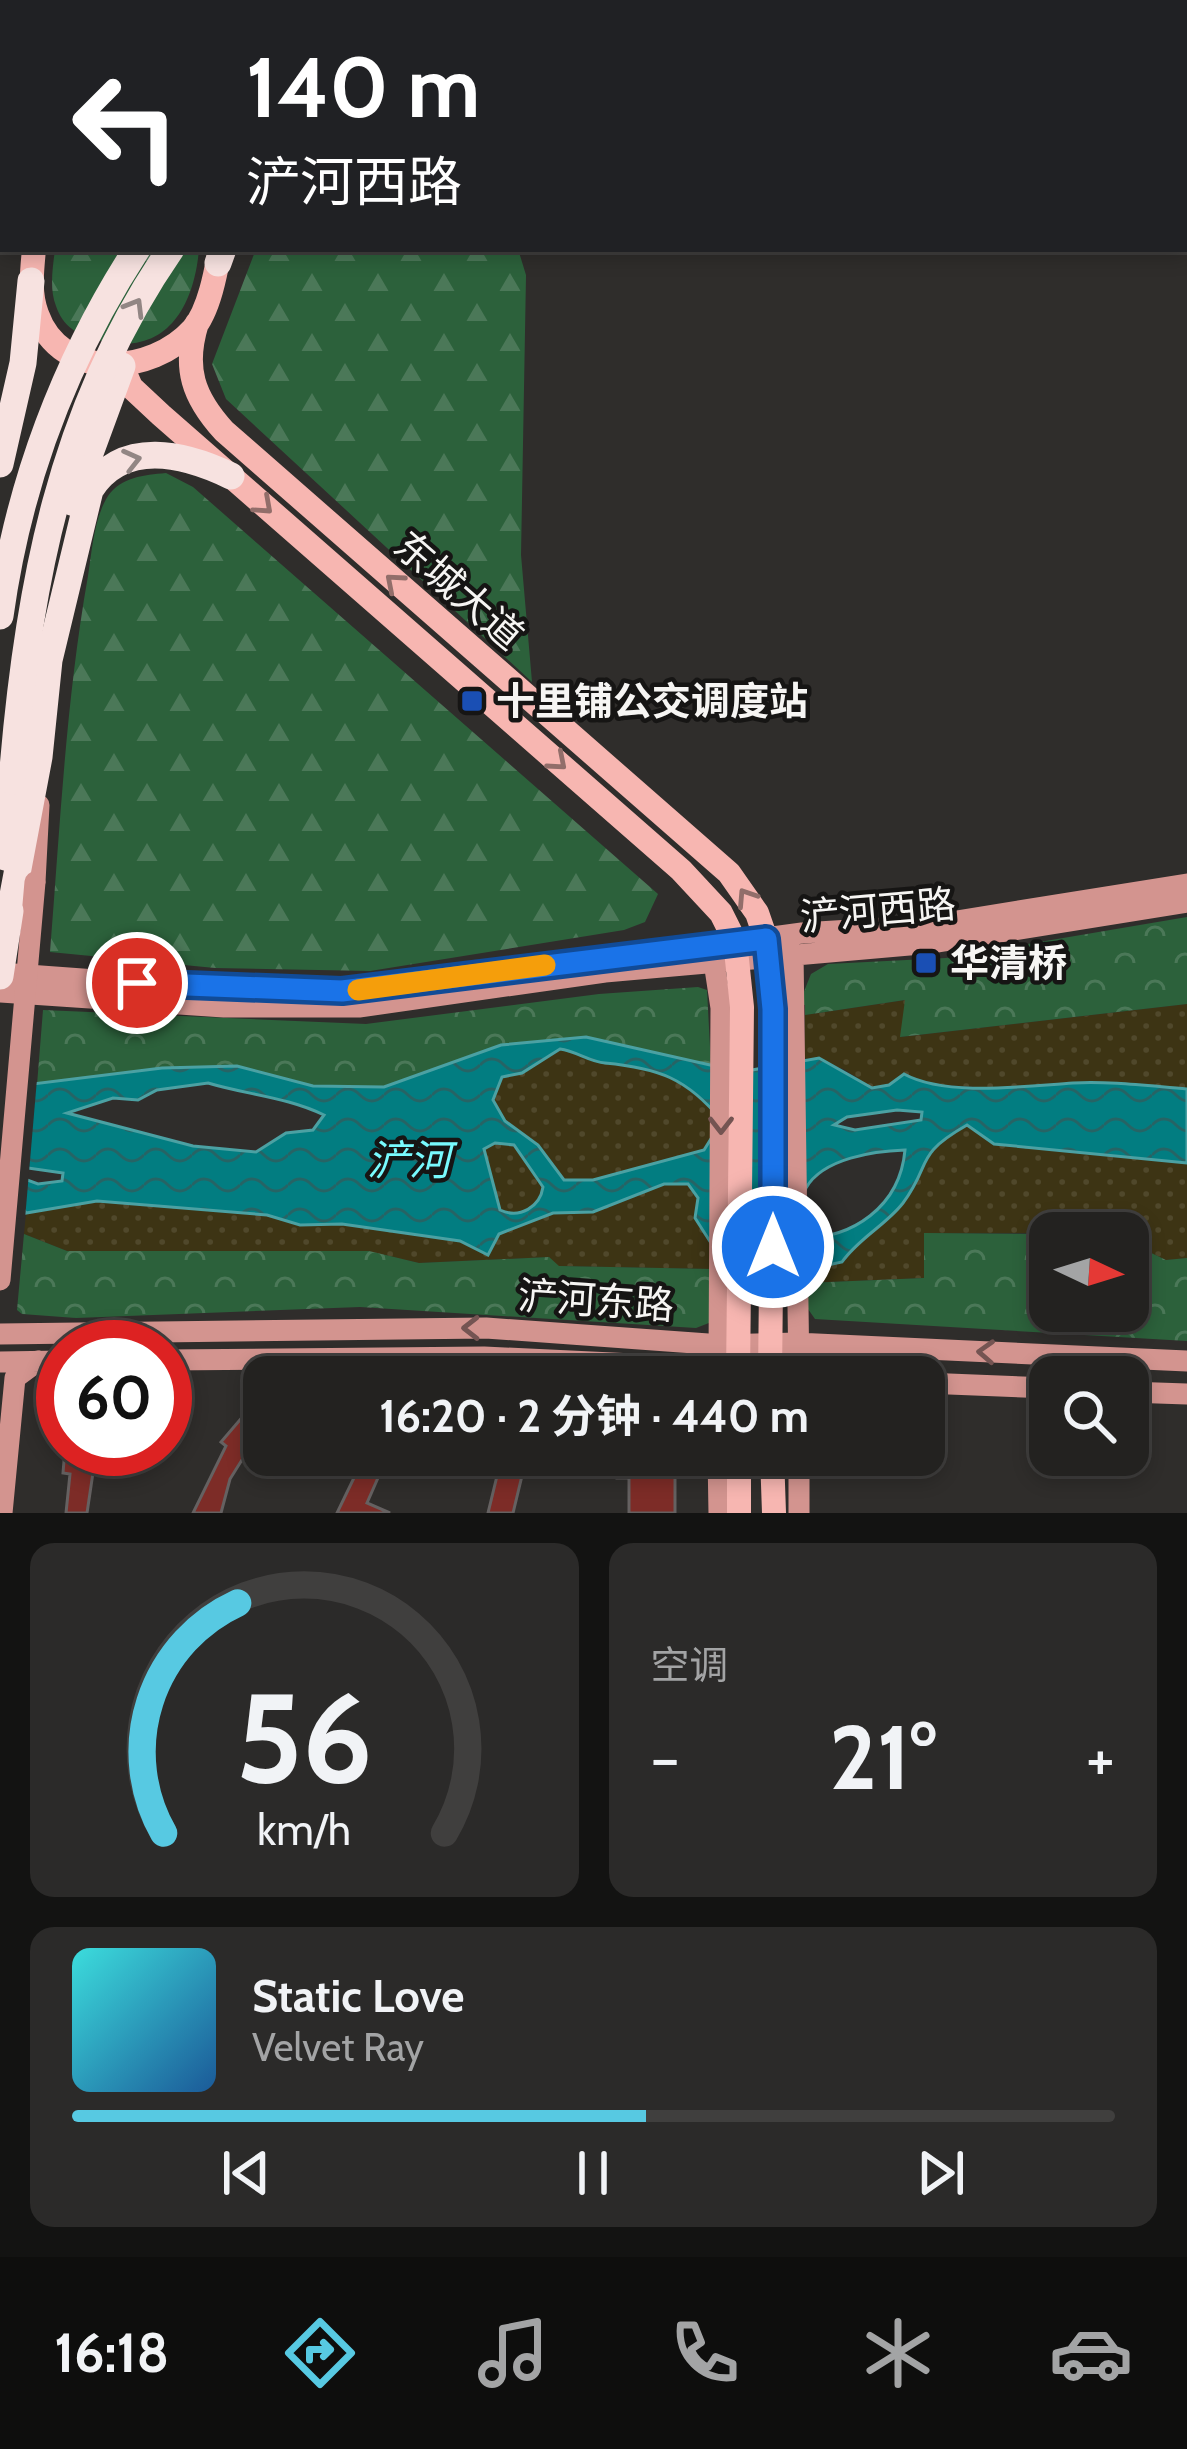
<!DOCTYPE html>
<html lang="zh">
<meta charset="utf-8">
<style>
:root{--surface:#232220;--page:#2b2a29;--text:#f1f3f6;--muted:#a3a4a5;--line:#403f3e;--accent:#57c9e2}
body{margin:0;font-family:Cabin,"Noto Sans SC",sans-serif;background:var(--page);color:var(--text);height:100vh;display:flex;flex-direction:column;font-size:45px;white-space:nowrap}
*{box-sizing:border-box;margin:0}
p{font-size:39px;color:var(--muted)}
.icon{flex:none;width:66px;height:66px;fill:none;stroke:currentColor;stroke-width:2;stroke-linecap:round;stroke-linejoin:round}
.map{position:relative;height:1513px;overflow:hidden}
.sheet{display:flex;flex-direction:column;gap:30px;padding:30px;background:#131312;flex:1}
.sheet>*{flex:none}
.guide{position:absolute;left:0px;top:0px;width:1188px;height:252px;box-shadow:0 6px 18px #0003,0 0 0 3px var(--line);background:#202124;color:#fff;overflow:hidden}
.needle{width:78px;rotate:94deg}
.buttons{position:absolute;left:1029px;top:1212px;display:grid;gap:24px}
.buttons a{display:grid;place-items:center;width:120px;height:120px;border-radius:24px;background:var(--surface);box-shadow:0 6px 18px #0003,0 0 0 3px var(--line);font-size:60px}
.speed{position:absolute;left:36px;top:1320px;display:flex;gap:24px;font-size:60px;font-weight:700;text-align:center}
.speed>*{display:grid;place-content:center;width:156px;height:156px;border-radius:50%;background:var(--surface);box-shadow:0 6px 18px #0003,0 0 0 3px var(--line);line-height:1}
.speed .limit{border:18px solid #d22;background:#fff;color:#111}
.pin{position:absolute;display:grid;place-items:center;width:102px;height:102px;color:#fff;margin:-51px;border:6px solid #fff;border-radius:50%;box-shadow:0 3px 12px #0007}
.me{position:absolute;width:132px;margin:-66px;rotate:0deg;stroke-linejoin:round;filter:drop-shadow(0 0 9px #0008)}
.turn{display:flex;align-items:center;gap:42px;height:252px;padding:0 48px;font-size:54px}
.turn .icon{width:156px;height:156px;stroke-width:2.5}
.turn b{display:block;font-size:84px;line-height:102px}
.big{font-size:90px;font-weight:700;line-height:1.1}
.sheet .widget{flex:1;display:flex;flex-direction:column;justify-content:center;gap:18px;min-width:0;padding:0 42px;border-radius:24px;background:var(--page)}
.sheet .dial{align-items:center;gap:0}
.dial svg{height:312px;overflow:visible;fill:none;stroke:var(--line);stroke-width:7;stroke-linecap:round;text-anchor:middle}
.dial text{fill:var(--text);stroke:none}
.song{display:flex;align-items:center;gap:36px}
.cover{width:144px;height:144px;border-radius:18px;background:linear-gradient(135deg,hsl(180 70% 55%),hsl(210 70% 35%))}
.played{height:12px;border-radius:6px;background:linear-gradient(90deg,var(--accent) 55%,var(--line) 55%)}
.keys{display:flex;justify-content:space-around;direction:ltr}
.heat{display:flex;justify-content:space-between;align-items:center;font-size:66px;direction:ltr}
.sheet .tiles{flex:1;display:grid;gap:30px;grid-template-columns:1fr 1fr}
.widget:last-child{grid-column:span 2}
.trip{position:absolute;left:243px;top:1356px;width:702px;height:120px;border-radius:24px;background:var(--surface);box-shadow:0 6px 18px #0003,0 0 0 3px var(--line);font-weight:700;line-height:120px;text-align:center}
.menu{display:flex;height:192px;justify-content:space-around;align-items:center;background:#0e0e0d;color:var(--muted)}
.menu .icon{width:84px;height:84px}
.menu .selected{color:var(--accent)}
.menu b{font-size:54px;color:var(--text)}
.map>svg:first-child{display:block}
.forest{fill:url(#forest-firs)}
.sand{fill:url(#sand-dots)}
.park{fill:url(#park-crowns)}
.water{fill:url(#water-waves);stroke:#4ba1a3;stroke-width:3;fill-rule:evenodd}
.pier{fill:#2f2d2b}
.building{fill:#7d2c27;stroke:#656161;stroke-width:3}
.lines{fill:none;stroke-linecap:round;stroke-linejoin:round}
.secondary{stroke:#d3948f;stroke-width:21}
.primary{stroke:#f7b6b1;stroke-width:24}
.highway{stroke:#f7e2e0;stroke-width:27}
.secondary-bridge{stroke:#d3948f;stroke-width:21}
.highway-bridge{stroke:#f7e2e0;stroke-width:27}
.oneway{stroke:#928684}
.oneway2{stroke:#926e6a}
.oneway3{stroke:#745452}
.route-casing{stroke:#114b97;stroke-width:30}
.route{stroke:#1a73e8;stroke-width:21}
.slow{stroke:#f59e0b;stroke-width:21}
.transit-dot{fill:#1a4fb4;stroke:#161514;stroke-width:4.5}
.labels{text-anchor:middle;stroke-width:9;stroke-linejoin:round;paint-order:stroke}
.street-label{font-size:39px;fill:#f6f5f3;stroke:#161514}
.poi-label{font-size:39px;font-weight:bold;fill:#f6f5f3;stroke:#161514;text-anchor:start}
.water-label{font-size:42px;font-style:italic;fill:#78fafe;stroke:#161514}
</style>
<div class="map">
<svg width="1187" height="1513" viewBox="0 0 1187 1513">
<defs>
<pattern id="forest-firs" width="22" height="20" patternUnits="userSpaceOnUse" patternTransform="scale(3)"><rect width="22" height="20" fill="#2c613b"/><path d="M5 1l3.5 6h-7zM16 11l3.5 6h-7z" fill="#4b7858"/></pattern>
<pattern id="sand-dots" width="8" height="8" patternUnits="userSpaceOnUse" patternTransform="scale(3)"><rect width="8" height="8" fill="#3d3414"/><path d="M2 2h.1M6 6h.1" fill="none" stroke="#50482b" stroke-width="1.8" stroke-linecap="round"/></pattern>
<pattern id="park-crowns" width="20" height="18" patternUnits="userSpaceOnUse" patternTransform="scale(3)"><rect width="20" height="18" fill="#2c613b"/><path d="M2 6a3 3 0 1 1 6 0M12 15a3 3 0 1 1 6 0" fill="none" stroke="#4b7858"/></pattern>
<pattern id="water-waves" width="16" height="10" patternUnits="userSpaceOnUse" patternTransform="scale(3)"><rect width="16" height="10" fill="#027d81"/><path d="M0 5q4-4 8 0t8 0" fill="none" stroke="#266465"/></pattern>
</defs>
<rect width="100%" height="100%" fill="#2f2d2b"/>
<!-- forest -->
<path class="forest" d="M55,249h144c-5,59 -34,109 -101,91 -20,-5 -35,-13 -42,-34 -7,-18 -3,-39 -1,-57z
M256,249h262l8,26 -5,280 11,127 -306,-283 -14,-35z
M166,473l27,14 465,407 -13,28 -21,8 -254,41 -155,-3 -165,-16c10,-125 16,-252 38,-376 4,-25 6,-58 20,-80 13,-19 36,-21 58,-23z"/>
<!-- sand -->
<path class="sand" d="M906,1000l-5,37 286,-33v85c-51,-4 -98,-2 -148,0 -57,2 -110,-10 -167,-1l-28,-19 -39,-11v-43z
M559,1049c17,2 31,13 46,14 53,5 81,15 117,58l-17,29 -112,30h-29l-26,-35 -33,-24 -12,-21 10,-23 19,-4z
M967,1124l27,20 193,19v95l-21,2 -38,-18v-9h-203l-1,45 -119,5v-12l37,-9c17,-24 44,-37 61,-60 30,-40 10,-46 64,-78z
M495,1143l19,1 29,43c-3,19 -23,32 -43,23l-16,-61z
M664,1184h24c18,25 23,55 24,85l-154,-3 -9,-9 -130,6 -51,-12h-301l-43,-17 2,-21 71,-12 170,14 33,10 42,-1 119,17 27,13 11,-20 54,-21 40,-1z"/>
<!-- park -->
<path class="park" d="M1187,917v87l-287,33 5,-37 -100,15v-10l-6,-1 12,-30 17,-10 118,-6z
M698,987l9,3 4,76 -125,-29 -85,8 -117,42 -71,-1 -76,-20 -75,2 -125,17 6,-75 323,14 233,-30z
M924,1233l126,1v77h78v-69l38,18 21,-2v83l-372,-22 -7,-10 -3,-26 119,-5z
M24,1234l43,17h302l50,12 130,-6 10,9 153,3 2,52 -18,7 -336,-21 -284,11 -54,-4 -5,-4z"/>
<!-- water -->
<path class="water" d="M586,1037l155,35 78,-14 53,30 17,-3 15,-11c42,23 122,12 169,9 37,-2 76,3 114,6v74l-193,-19 -27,-19c-54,31 -34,37 -64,78 -17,22 -44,35 -61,59l-37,8 -94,-27 -16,-25 3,-20 -10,-14h-24l-71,28 -40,1 -54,21 -11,21 -28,-14 -118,-17 -42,1 -33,-10 -170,-14 -71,12 -26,-43 38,14 24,-3 1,-8 -63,-9 8,-77 154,-19 75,-2 76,20 71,1 117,-42zM560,1049c16,2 30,13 45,14 53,5 82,15 117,58l-18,29 -111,30h-29l-26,-35 -33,-24 -12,-21 9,-23 20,-4zM208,1083c40,12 79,14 116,32l-11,15 -27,3 -30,19 -63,-6 -126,-33 46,-15 25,2 19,-10zM897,1110l25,2 -1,8 -66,10 -21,-5 13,-8zM495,1143l19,2 29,42c-3,20 -23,32 -43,23l-16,-61zM905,1150c-5,56 -52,90 -108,88 2,-15 2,-37 9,-50 17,-30 69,-37 99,-38z"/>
<!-- pier -->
<path class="pier" d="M0,1079h37l-12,140 -25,-2z"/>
<!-- building -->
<path class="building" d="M251,1407l13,8v9l-14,34 -5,-3 -15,24 -9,34h-28l33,-67 -5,-4z
M65,1449h38l-2,18 -7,-1 -7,47h-21l4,-39 -7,-1z
M365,1455h23l-21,48 23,10h-53z
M494,1455h33l-14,58h-25l9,-37 -5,-1z
M617,1455h58v58h-46v-35h-12z"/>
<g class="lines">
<!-- secondary -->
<path class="secondary" d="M0,159l3,1
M35,882l4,-77
M793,953l6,424
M714,962l7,46 -2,351
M14,974l232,17 147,-4 409,-54 130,-8 255,-41
M0,992l224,15h135l246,-35 327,-29 255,-41
M0,1334l486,-6 236,17 73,-2 392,18
M165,1360l319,-3 233,11 45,9
M0,1362l63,-1
M924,1383l126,5
M1128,1392l59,2
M718,1455l1,58
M799,1455v58
M2,1513l13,-135 23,-17"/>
<!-- primary -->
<path class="primary" d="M49,3v-3
M73,3v-3
M34,249c-2,22 -5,44 3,65 24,68 115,61 156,15 16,-18 23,-57 27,-80
M197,323c-14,45 -4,74 27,108l505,442 28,40 9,26 8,70 -4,368
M122,366l9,21 30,28 520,455 40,43 14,28 7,66 -4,370
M739,1455v58
M772,1455l2,58"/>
<!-- highway -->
<path class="highway" d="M323,3l4,-3
M359,3l3,-3
M402,3l4,-3
M429,3l4,-3
M218,263l5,-14
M0,464l23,-101 8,-82
M72,502l50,-136
M5,857l7,-76
M10,911l29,-154 10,-97 41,-170c33,-52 95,-36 141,-14"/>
<!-- secondary-bridge -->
<path class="secondary-bridge" d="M0,1280l35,-398"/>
<!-- highway-bridge -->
<path class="highway-bridge" d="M0,616c18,-131 65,-256 137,-367
M12,781c15,-191 48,-372 159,-532
M0,976l10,-65"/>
</g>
<!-- one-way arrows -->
<defs><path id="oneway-chevron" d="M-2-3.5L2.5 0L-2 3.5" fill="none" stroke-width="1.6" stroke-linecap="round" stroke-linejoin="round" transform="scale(3)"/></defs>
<g class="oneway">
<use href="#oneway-chevron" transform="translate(135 307) rotate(-59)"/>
<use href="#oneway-chevron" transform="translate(132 460) rotate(-14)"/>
</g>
<g class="oneway2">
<use href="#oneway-chevron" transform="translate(264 506) rotate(42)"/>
<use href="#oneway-chevron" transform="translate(394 582) rotate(-139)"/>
<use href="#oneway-chevron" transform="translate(558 762) rotate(41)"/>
<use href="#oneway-chevron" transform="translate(746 897) rotate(-123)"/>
</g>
<g class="oneway3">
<use href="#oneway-chevron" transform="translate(721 1125) rotate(90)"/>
<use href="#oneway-chevron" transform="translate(471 1328) rotate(-180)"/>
<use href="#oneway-chevron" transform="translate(986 1352) rotate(-177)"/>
</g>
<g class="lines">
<!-- route casing -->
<g class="route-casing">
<path id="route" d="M137,983l205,8 424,-52 7,70v238"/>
</g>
<!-- route -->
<use href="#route" class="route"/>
<!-- slow -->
<path class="slow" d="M358,990l187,-25"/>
</g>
<!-- markers -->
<g class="transit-dot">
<rect x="460" y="689" width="24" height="24" rx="6"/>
<rect x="914" y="951" width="24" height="24" rx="6"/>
</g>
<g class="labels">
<!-- street labels -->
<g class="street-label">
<text transform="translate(459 590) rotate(41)" y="14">东城大道</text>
<text transform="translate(878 910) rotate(-5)" y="14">浐河西路</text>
<text transform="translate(596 1300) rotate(4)" y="14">浐河东路</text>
</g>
<!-- poi labels -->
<g class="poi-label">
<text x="496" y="715">十里铺公交调度站</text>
<text x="950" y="977">华清桥</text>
</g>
<!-- water labels -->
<g class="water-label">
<text x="409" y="1175">浐河</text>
</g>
</g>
</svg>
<div class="buttons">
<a><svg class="needle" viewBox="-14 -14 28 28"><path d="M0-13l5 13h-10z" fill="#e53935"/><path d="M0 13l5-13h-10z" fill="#a3a4a5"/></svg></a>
<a><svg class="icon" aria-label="search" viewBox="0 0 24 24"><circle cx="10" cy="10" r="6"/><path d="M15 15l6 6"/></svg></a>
</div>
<div class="speed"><div class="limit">60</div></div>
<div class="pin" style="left:137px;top:983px;background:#d93025"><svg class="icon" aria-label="arrive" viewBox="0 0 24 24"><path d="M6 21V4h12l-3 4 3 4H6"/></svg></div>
<svg class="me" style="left:773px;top:1247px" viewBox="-20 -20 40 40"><circle r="17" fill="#1a73e8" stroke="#fff" stroke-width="3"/><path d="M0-11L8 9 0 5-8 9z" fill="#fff"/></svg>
<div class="trip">16:20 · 2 分钟 · 440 m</div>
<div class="guide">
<div class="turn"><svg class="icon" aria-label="left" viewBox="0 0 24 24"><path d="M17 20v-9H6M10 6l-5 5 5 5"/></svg><div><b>140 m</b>浐河西路</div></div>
</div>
</div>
<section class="sheet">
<div class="tiles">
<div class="widget dial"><svg viewBox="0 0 100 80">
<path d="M14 69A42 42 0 1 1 86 69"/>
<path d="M14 69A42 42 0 0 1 33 10" stroke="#57c9e2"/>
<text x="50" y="56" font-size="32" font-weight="700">56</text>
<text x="50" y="72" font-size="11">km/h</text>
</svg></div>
<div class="widget"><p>空调</p>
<div class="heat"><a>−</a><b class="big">21°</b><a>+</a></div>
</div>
<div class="widget">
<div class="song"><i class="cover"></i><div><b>Static Love</b><p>Velvet Ray</p></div></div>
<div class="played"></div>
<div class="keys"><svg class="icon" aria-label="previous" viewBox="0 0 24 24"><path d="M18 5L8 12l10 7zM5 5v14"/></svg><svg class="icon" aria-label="pause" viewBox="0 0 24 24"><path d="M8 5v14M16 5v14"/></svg><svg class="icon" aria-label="next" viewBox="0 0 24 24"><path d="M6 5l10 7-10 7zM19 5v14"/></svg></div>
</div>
</div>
</section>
<nav class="menu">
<b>16:18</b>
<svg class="icon selected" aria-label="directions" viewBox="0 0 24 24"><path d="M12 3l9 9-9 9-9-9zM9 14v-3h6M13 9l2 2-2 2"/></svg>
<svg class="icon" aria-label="music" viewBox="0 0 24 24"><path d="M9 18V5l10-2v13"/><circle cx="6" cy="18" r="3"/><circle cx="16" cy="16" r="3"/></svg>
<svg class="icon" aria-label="phone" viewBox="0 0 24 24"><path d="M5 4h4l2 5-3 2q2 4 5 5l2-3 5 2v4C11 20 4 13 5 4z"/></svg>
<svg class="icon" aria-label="climate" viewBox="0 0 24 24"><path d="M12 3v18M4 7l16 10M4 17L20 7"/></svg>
<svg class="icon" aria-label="car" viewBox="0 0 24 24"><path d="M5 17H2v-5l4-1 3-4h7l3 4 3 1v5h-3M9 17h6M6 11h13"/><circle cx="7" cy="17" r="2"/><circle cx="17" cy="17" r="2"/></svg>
</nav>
